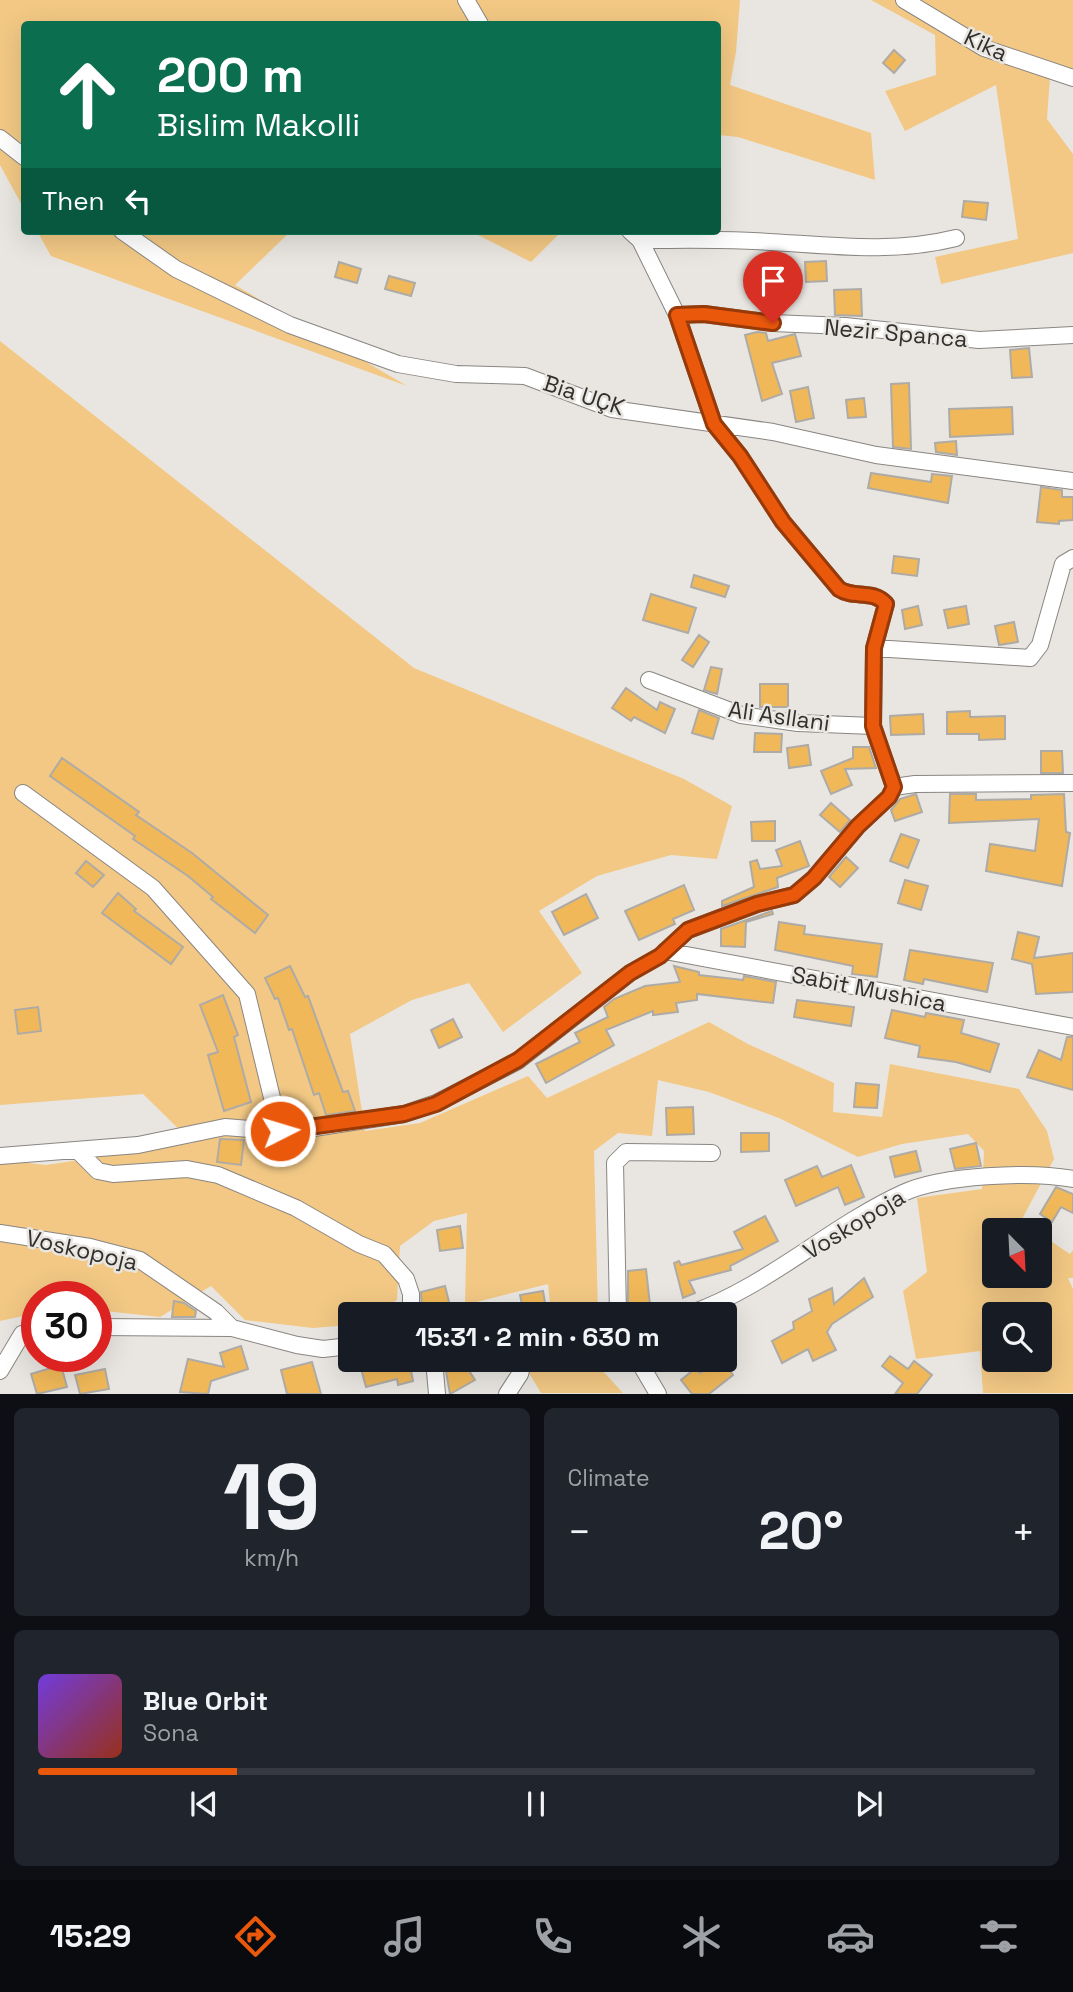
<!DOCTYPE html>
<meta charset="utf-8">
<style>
:root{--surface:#171b24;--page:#20242c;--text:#f1f3f6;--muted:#9ea1a6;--line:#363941;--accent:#ea580c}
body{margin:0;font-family:"Space Grotesk",sans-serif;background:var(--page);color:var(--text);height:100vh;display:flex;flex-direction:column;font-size:26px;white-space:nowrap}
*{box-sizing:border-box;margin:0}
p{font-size:23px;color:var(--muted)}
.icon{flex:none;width:38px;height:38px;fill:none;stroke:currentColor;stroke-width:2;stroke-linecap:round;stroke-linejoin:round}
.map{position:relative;height:1394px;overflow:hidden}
.sheet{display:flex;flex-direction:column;gap:14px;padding:14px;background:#0d0f14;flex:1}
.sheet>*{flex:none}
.guide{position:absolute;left:21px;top:21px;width:700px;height:214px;border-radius:7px;box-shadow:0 7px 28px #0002;background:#0b6e4f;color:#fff;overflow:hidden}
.needle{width:46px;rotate:156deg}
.fabs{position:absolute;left:982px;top:1218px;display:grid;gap:14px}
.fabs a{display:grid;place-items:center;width:70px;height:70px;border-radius:7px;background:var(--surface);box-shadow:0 7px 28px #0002;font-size:35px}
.speed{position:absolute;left:21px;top:1281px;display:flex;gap:14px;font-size:35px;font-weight:700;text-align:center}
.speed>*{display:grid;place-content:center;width:91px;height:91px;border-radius:50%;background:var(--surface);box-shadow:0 7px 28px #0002;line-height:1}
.speed .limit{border:10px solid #d22;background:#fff;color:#111}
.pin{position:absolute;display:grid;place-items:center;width:60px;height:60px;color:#fff;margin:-72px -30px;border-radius:50% 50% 50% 0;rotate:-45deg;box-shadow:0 0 7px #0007}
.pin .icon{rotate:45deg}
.me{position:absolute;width:77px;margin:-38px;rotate:85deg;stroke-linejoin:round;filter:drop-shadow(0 0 5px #0008)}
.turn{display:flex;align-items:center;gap:24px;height:147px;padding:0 21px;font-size:32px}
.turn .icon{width:91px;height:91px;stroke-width:2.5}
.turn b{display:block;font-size:49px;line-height:60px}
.then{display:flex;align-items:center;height:66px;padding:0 21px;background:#0003;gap:14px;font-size:26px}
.big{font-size:52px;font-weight:600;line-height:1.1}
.sheet .widget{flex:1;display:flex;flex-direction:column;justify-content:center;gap:10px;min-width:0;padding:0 24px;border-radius:10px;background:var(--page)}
.sheet .dial{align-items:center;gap:0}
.dial b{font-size:91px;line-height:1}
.song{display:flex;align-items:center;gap:21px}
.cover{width:84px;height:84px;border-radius:10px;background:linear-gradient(135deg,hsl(260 70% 55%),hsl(10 70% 35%))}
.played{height:7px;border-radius:4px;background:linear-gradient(90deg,var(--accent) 20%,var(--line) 20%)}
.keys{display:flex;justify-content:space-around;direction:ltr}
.heat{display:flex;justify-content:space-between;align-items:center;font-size:38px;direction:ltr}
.sheet .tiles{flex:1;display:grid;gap:14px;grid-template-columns:1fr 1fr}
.widget:last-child{grid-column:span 2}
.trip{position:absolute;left:338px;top:1302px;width:399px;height:70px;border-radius:7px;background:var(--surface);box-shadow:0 7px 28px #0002;font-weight:600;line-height:70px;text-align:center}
.tabs{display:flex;height:112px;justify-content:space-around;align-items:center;background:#090b0e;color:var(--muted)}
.tabs .icon{width:49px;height:49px}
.tabs .current{color:var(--accent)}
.tabs b{font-size:32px;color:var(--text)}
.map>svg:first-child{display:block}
.green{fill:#f2c884;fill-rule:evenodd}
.building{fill:#f0b859;stroke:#aeaba7;stroke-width:2}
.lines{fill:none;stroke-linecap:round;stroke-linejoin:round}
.street-casing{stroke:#898682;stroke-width:18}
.street{stroke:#fff;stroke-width:16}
.route-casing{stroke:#983908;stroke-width:18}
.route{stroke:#ea580c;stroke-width:12}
.labels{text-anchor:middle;stroke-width:5;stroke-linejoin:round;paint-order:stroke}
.street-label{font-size:23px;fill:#31302e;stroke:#e9e6e1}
</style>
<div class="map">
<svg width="1073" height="1394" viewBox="0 0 1073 1394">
<rect width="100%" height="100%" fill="#e9e6e1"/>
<!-- green -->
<path class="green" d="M0,0h740l-4,52 -6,33 141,48 4,47 -137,-43 -20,-2v-111h-694v185l-24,-44z
M871,0h202v69l-22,-6 -4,56 26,35v99l-132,31 -6,-27 83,-18 -22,-154 -91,46 -20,-40 51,-16 -1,-40z
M37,231h254l-56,54 172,101 -356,-130z
M470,231h92l-31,31z
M0,341l414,327 270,111 48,27 -15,53 -46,-4 -74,21 -58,35 43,62 -79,59 -34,-49 -57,17 -62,34 15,97 55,-8 108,-47 19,22 162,-76 39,22 86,39 -1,29 49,5 8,-53 129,25 28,42 7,28 -33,62 14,9h-41v46h46v-42l30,20 3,-4v28h-5l5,11v104h-90l-3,-42 -64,8 -13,-68 24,-19 -10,-74 65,-9 2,-38 -16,-17 -66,10 -44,13 -79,-39 -70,-26 -51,-12 -6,56 -34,-3 -24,18 4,163h-47l-3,-30 -83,21 2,-92 -33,8 -34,25 -3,54 -22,14h-25v11l-37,3 -68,-8 -34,-34 -51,31 -64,-7v-13h-59v16l-37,8v-161l46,5 147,-22 -50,-49 -143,11zM994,1314h46v46h-46z
M550,1360h43l30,33h-82l-12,-20z"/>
<!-- building -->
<path class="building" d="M894,50l11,10 -11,13 -11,-10z
M964,201l24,2 -2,17 -24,-3z
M826,261l1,20 -21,1 -1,-20z
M339,262l22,7 -4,14 -22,-6z
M389,276l26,7 -4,13 -26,-7z
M861,289l1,27 -27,-1 -1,-25z
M757,332l9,1 2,8 27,-7 6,22 -29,7 10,31 -20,7 -17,-66z
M1029,348l3,29 -20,1 -2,-28z
M909,383l2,66 -18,-2 -2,-63z
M808,387l6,31 -18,4 -6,-31z
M864,398l2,19 -18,1 -2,-18z
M1012,407l1,27 -63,3 -1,-28z
M956,441l1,14 -21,-3 -1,-9z
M871,473l60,9 1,-8 20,2 -4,27 -80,-15z
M1041,487l21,3v7h11v23l-14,1v3l-22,-2z
M894,556l25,3 -2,17 -25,-3z
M694,575l35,11 -4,11 -34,-10z
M651,594l45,14 -8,25 -45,-13z
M918,606l4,19 -17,4 -3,-19z
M966,606l3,18 -21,4 -4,-18z
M1014,622l4,20 -19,3 -4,-19z
M699,635l10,7 -16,25 -11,-7z
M711,667l11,2 -5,25 -13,-4z
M760,684h28v23h-28z
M626,688l31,22 3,-8 15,7 -10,24 -31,-16 -3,4 -19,-13z
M699,710l20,8 -6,21 -21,-6z
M970,711v6l35,-1v23l-26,1v-6h-32v-22z
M923,714l1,20 -33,1 -1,-19z
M755,733l27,1 -1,18h-27z
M808,745l3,20 -22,3 -2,-20z
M853,747h16l7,21 -31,1 7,16 -21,9 -10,-23 32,-13z
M1041,751h21l1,22h-22z
M62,758l77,54 -3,3 56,38 76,62 -13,18 -44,-34 2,-2 -25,-21 -55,-37 2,-3 -85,-60z
M916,794l6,18 -27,9 -4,-11 9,-11z
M950,794h26v6l55,-1v-4l33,-1 2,38 4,1 -8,53 -76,-15 4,-27 45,7 4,-32 -90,4z
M831,803l19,17 -10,12 -20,-17z
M775,821v20h-23l-1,-19z
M901,834l18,6 -11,28 -18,-7z
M800,841l9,25 -32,12 1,9 -56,19v-5l32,-14 -4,-25 7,-2 3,9 22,-3 -6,-16z
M846,857l12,11 -18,19 -11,-10z
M86,861l18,14 -11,12 -17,-14z
M905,880l23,6 -7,24 -23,-7z
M684,885l10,25 -21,9 2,5 -36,16 -14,-29z
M118,893l18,16 -2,2 49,36 -12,17 -69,-51z
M586,894l12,24 -34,17 -12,-23z
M772,911l1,3 -27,8 -1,25 -24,-1v-17z
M779,922l26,4 -1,8 78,10 -5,33 -25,-3 1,-8 -78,-16z
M1018,932l21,5 -5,21 39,-5v39l-37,2 -4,-30 -20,-5z
M910,950l83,13 -6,29 -63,-13 -1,5 -19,-4z
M290,966l15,31 3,-1 35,96 5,-1 7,20 -29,4 -7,-22 -5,2 -22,-66 -3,1 -11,-32 -3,1 -10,-21z
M674,966l25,6v3l44,5 1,-4 32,6 -3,21 -76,-9v6l-21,3 2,9 -25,3v-4l-47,19 8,15 -68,38 -10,-19 44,-22 -5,-9 33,-16 -4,-10 10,-8 31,-13 35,-4z
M223,995l15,40 -4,2 17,65 -27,9 -16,-56 10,-3 -18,-47z
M797,1000l57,7 -3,19 -57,-9z
M38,1007l3,24 -23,3 -3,-24z
M892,1010l33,7 1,-4 38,7 -3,13 38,11 -9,28 -34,-10 -38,-5 2,-11 -35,-8z
M453,1019l9,18 -23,11 -8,-18z
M1067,1037h6v53l-46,-13 12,-27 22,10z
M856,1083l23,2 -2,23 -23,-1z
M693,1107l1,27 -27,1 -1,-27z
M741,1133h28v18l-28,1z
M220,1139l24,1 -3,25 -24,-3z
M976,1143l5,23 -26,3 -5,-20z
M916,1151l5,20 -26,6 -5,-20z
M851,1165l13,32 -19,8 -7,-18 -42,19 -11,-26 32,-14 5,11z
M1056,1187l17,7v19l-12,-6 -9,15 -12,-8z
M765,1216l13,25 -48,25 1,4 -42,11 6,12 -12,5 -9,-35 5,-2 2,4 62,-16 -9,-17z
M460,1226l3,22 -23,3 -3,-21z
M646,1269l5,45h-23v-43z
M864,1278l9,19 -41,27 -5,8 9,18 -23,11 -5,-12 -26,14 -10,-22 22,-12 -1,-7 19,-11 -3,-12 23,-11 2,16z
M445,1286l7,28h-30l-1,-22z
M543,1291l4,23h-23l-4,-19z
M174,1301l10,2 12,8 -1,6h-23z
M241,1346l7,23 -37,12 -3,13 -28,-2 8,-33 36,8 -4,-14z
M890,1356l18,13 6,-8 18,14 -15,19h-22l8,-11 -21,-17z
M380,1360h29l4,21 -15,4 -1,-6 -31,8 -6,-22z
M455,1360h7l13,20 -25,14 -5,-28z
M717,1360h5l11,15 -24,19h-17l-11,-14 15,-12 4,5z
M312,1362l9,32h-34l-6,-24z
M61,1365l6,22 -30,7 -6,-20z
M105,1369l4,20 -29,5 -5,-19z"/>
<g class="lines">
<!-- street casing -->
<g class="street-casing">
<path id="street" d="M466,0l14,24
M904,0l80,48 89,30
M0,138l24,19
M122,231l54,38 114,56 108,39 58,10 69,2 87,33 161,23 103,23 197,26
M630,231l10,9 37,75 37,109 26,32 43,66 56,67c15,10 34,0 47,15l-12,44 -1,78 21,61
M640,240c37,0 75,-1 113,1 69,3 135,14 203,-3
M677,315l27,-1 69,9 72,3 134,14 94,-5
M874,648l156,10 10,-13 23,-81 10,-6
M649,680l92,35 57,8 75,3
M23,793l130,95 94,106 33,137
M665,951l408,76
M78,1151l20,20 15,3 74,-5 31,6 78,33 63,36 25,10 22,25 5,15v20
M0,1156l138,-11 87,-18 63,5 116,-18 32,-11 82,-42 112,-88 30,-17 28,-26 69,-26 37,-9 20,-17 44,-52 31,-29 5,-10 21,-3 158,-1
M0,1233l90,14 50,13 76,52 16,16 65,17 26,4 27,-3
M618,1314l-3,-151 11,-11 86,1
M689,1314c78,-27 140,-87 214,-121 39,-18 128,-22 170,-14
M96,1327l136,1
M434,1360l3,34
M638,1360l20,34
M0,1371l22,-37 15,-4
M507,1394l13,-20 4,-14"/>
</g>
<!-- street -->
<use href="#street" class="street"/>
</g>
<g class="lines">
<!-- route casing -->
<g class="route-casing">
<path id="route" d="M280,1131l124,-17 32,-10 82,-44 112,-87 30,-17 28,-26 69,-26 37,-9 20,-17 44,-52 31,-29 5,-10 -21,-61 1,-78 12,-44c-13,-15 -32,-5 -47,-15l-56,-67 -43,-66 -26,-32 -37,-109 27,-1 69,9"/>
</g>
<!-- route -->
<use href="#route" class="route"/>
</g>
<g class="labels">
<!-- street labels -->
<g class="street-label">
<text transform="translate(986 45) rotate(25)" y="8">Kika</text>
<text transform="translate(896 333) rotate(5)" y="8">Nezir Spanca</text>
<text transform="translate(584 395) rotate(18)" y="8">Bia UÇK</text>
<text transform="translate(779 716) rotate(8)" y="8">Ali Asllani</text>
<text transform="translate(869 989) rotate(11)" y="8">Sabit Mushica</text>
<text transform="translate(854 1224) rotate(-31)" y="8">Voskopoja</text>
<text transform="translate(82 1250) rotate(13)" y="8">Voskopoja</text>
</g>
</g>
</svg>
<div class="fabs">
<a><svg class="needle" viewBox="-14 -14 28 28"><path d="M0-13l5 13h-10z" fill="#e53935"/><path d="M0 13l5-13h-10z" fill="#9ea1a6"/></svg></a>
<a><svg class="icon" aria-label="search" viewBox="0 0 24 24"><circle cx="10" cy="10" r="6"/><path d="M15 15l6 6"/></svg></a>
</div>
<div class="speed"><div class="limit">30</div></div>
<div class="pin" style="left:773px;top:323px;background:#d93025"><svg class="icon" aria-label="arrive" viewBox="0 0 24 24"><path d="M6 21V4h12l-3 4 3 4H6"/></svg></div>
<svg class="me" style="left:280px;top:1131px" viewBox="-20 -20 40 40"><circle r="17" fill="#ea580c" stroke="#fff" stroke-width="3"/><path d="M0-11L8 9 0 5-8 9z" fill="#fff"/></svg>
<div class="trip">15:31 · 2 min · 630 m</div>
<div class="guide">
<div class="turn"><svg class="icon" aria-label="ahead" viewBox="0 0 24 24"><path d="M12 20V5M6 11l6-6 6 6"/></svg><div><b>200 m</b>Bislim Makolli</div></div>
<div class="then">Then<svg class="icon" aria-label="left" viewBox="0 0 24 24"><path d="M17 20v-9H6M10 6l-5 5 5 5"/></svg></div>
</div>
</div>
<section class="sheet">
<div class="tiles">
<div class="widget dial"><b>19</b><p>km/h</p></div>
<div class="widget"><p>Climate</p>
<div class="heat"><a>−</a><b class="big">20°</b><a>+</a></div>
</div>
<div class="widget">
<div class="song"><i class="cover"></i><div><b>Blue Orbit</b><p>Sona</p></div></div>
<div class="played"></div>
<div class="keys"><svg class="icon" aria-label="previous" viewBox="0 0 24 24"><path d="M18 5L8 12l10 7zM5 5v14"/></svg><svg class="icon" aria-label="pause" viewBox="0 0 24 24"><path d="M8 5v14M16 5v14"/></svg><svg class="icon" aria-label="next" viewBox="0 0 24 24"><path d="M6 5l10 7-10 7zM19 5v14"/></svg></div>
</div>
</div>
</section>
<nav class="tabs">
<b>15:29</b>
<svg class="icon current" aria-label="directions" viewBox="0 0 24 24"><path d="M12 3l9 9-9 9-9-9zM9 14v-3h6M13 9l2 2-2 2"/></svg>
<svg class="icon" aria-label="music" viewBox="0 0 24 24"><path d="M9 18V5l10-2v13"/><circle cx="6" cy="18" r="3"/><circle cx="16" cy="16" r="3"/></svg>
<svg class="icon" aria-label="phone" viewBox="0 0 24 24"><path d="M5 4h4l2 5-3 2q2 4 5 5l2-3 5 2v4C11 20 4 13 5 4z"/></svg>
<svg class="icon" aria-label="climate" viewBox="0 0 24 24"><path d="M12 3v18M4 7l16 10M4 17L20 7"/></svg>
<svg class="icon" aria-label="car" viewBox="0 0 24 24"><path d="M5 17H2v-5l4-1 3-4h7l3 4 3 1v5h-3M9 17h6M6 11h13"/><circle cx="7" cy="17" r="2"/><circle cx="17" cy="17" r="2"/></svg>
<svg class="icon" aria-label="filters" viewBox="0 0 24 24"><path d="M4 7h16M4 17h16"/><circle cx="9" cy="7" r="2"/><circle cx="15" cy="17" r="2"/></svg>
</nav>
